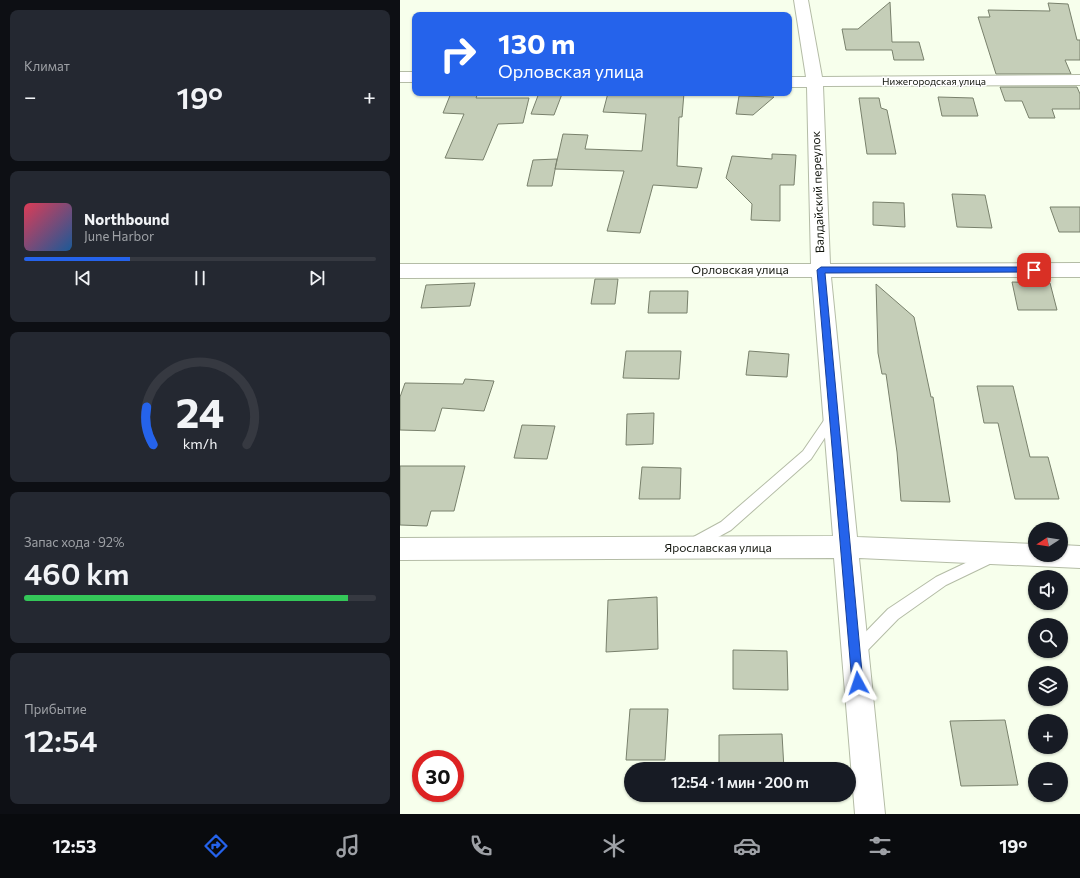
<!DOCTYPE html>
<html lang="ru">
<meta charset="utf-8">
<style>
:root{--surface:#171b24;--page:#242831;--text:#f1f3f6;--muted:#9ea1a6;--line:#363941;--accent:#2563eb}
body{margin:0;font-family:Commissioner,sans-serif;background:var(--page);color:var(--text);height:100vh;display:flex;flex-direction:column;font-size:15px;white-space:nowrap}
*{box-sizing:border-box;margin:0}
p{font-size:13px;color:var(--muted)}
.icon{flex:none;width:22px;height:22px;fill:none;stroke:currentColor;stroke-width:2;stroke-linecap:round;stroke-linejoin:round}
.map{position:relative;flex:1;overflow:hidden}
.details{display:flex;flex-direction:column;gap:10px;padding:10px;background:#0d0f14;width:400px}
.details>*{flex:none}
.guide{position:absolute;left:12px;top:12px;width:380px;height:84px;border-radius:8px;box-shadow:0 1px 3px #0004;background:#2563eb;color:#fff;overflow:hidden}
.needle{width:26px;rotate:258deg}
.buttons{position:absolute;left:628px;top:522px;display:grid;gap:8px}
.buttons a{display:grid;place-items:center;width:40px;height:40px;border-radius:50%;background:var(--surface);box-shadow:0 1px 3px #0004;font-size:20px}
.speed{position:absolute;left:12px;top:750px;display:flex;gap:8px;font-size:20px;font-weight:700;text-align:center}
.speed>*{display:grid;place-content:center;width:52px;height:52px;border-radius:50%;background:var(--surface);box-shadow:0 1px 3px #0004;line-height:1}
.speed .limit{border:6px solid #d22;background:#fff;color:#111}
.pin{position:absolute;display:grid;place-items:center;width:34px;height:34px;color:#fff;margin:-17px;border-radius:8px;box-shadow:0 2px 6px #0006}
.me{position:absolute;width:44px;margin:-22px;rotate:355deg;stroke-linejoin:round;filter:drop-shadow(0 0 3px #0008)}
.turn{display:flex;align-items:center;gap:14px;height:84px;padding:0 20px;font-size:18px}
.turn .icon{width:52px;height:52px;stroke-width:2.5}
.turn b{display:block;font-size:28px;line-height:34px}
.big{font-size:30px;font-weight:600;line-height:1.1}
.details .widget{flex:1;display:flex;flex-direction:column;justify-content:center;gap:6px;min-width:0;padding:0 14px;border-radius:8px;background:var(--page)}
.details .dial{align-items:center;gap:0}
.dial svg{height:104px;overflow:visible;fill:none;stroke:var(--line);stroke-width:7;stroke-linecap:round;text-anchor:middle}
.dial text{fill:var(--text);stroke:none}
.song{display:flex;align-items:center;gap:12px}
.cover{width:48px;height:48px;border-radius:6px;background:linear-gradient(135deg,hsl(350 70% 55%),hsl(210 70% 35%))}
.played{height:4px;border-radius:2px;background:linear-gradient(90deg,var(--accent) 30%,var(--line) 30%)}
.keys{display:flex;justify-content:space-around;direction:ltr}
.heat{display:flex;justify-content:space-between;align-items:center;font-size:22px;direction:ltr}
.charge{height:6px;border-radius:3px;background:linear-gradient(90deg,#34c759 92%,var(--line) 0)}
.trip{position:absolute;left:224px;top:762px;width:232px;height:40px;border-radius:20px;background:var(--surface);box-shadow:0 1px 3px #0004;font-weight:600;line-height:40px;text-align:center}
.dock{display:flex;height:64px;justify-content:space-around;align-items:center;background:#090b0e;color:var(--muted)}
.dock .icon{width:28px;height:28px}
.dock .selected{color:var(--accent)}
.dock b{font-size:18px;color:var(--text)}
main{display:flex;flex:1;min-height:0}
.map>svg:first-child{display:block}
.building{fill:#c5ceb8;stroke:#79816c}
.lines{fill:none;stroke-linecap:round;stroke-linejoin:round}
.lane-casing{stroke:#b4bca6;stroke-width:2}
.street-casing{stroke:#b4bca6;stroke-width:2}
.lane{fill:#fff;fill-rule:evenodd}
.street{fill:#fff;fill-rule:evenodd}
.route{fill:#2563eb;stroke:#184099}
.labels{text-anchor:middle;stroke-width:3;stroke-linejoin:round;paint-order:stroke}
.far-street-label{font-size:10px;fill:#13160e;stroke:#fff}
.street-label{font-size:12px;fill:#13160e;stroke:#fff}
</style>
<main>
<section class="details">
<div class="widget"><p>Климат</p>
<div class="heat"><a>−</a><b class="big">19°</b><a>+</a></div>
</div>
<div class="widget">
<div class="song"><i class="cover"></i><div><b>Northbound</b><p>June Harbor</p></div></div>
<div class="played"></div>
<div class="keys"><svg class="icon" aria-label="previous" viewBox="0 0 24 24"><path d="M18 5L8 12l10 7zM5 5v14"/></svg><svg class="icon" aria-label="pause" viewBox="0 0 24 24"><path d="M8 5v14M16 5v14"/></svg><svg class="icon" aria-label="next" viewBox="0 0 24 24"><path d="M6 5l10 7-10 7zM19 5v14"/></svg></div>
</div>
<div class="widget dial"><svg viewBox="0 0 100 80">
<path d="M14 69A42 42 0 1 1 86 69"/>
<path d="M14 69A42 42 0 0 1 9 40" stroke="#2563eb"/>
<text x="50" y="56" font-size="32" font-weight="700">24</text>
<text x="50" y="72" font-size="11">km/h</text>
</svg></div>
<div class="widget"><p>Запас хода · 92%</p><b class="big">460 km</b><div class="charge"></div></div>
<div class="widget"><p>Прибытие</p><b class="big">12:54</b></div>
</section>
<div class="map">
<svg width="680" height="814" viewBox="0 0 680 814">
<rect width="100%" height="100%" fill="#f7ffec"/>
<!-- building -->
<path class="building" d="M490,2l2,40h27l5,18h-30l-2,-10h-46l-4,-21h16z
M648,3l20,1 9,36h3v20h-15l6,14h-75l-18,-57h12l-2,-7 62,1z
M600,87h77l3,7v15h-28l3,9h-26l-7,-17h-17z
M51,93h27l-2,5h53l-6,25 -25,1 -15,36 -38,-2 19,-44 -21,-1z
M139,93l23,1 -8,21 -23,-1z
M208,93h76l-2,24h-3l-2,49 25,2 -5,20 -44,-3 -13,48 -33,-2 17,-60 -69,-2 8,-35 25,1 -3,14 57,2 4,-37 -43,-2z
M339,96l35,1 -21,18 -17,-1z
M538,97l35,1 5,18h-36z
M459,98h20l2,10 6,2 9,44h-29z
M372,154l24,1 -2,30h-14v36l-29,-1 1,-16 -26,-26 6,-22 40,3z
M157,159l-5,27h-25l6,-26z
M552,194l33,1 7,33 -35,-1z
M473,202l31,1 1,24 -32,-2z
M650,207h30v25h-21z
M195,279h23l-3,25h-24z
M612,282l38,1 7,27h-39z
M75,283l-5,23 -49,2 5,-23z
M476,284l38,33 17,80h2l17,105 -49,-1 -4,-49 -11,-78h-4l-4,-21z
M250,291h38l-1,22h-39z
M226,351h55l-2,28 -56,-1z
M349,351l40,3 -2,23 -41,-2z
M65,379l29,2 -10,30 -42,-3 -7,23 -35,-1v-33l5,-14 58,1z
M577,386h36l17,71h18l11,42h-44l-17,-76h-14z
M254,413l-1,31 -27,1 1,-31z
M122,425l33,1 -8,33 -33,-1z
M0,466h65l-11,45h-23l-4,15 -27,-1z
M242,467l39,1 -1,31h-41z
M257,597l1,52 -52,3 2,-52z
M333,650l54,1 1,39 -55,-1z
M230,709h38l-3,51h-39z
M605,720l13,65 -57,1 -11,-65z
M382,734l2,35h-65v-34z"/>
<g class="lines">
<!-- lane casing -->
<g class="lane-casing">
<path id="lane" d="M433,411l4,2 2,3 -28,43 -80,71 -33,18 -5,2 -5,-2 -2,-4 2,-4 33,-18 82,-71 26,-38z
M593,550l5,2 2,4 -2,4 -52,25 -48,34 -37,38 -5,2 -5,-2 -2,-5 2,-5 37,-38 48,-32z"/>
</g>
<!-- street casing -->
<g class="street-casing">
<path id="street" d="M394,0h14l14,77 258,-2v10l-257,1 7,178 250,-1v14h-249l26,260 178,7v11h26v-10l19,1v22l-221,-10 26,256h-30l-21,-256 -434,2v-22l433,-2 -21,-259 -412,1v-14h411l-4,-177h-18v-10h17z
M0,72h15v10h-15z"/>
</g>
<!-- lane -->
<use href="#lane" class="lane"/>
<!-- street -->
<use href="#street" class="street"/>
</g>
<!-- route -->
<path class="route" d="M421,267h213l4,3 -4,2 -209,1 38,410 -1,3 -4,2 -4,-2 -2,-3 -35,-413z"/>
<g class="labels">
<!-- far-street labels -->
<g class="far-street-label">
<text x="534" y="85">Нижегородская улица</text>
</g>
<!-- street labels -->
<g class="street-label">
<text transform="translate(418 192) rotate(-92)" y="4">Валдайский переулок</text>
<text x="340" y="274">Орловская улица</text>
<text x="318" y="552">Ярославская улица</text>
</g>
</g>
</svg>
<div class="buttons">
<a><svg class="needle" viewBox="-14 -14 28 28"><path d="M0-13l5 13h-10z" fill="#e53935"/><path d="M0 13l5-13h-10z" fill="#9ea1a6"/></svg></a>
<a><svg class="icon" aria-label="sound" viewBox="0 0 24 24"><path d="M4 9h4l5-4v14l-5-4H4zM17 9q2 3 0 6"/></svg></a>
<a><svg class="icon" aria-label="search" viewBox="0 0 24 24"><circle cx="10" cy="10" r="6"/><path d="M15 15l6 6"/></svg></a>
<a><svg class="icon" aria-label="layers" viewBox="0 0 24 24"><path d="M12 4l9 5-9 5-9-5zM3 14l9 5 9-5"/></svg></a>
<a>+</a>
<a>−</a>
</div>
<div class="speed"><div class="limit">30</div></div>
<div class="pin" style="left:634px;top:270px;background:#d93025"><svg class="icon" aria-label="arrive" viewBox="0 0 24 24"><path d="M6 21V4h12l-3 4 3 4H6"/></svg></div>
<svg class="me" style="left:458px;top:683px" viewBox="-20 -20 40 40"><path d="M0-17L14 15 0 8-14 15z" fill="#2563eb" stroke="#fff" stroke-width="4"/></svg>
<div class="trip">12:54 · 1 мин · 200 m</div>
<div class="guide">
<div class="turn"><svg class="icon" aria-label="right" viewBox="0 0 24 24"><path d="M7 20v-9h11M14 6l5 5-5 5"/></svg><div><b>130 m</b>Орловская улица</div></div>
</div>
</div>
</main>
<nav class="dock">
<b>12:53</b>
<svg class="icon selected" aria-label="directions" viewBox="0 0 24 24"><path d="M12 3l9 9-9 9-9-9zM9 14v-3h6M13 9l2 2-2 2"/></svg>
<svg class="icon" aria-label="music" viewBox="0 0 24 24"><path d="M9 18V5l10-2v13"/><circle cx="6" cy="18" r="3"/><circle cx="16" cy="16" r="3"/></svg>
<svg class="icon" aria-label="phone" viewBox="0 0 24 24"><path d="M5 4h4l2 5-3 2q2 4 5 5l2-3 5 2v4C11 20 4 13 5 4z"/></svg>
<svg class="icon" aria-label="climate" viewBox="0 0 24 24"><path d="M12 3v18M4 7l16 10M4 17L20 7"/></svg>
<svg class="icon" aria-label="car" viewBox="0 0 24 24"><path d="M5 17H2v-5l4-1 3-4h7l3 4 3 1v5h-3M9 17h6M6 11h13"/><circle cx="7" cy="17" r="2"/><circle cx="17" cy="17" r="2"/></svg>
<svg class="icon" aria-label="filters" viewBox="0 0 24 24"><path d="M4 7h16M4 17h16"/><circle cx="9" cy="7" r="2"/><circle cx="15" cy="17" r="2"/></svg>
<b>19°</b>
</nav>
